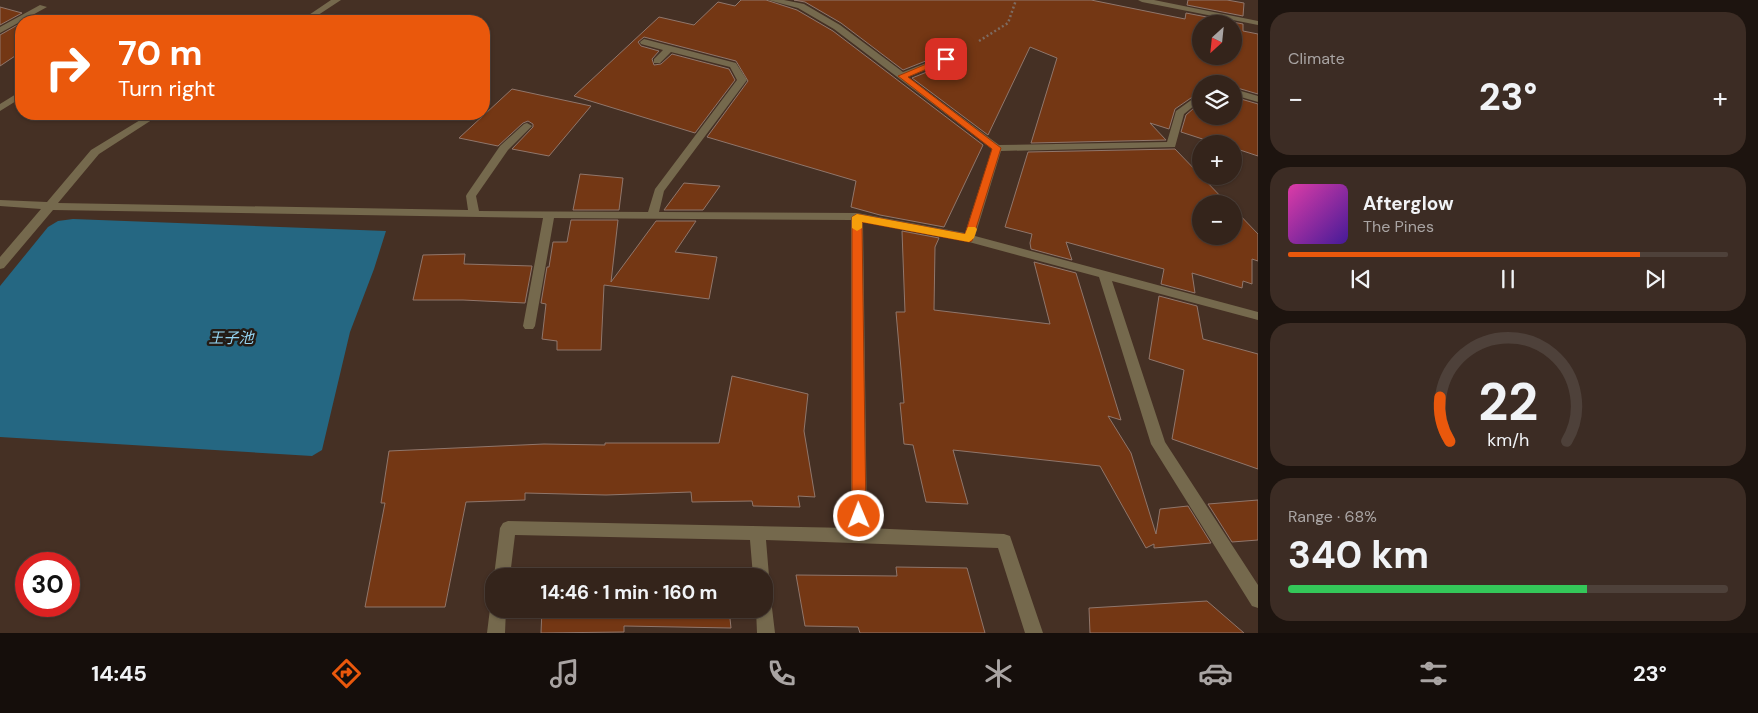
<!DOCTYPE html>
<meta charset="utf-8">
<style>
:root{--surface:#34241b;--page:#3c2c24;--text:#f1f3f6;--muted:#a9a4a3;--line:#4e413a;--accent:#ea580c}
body{margin:0;font-family:"DM Sans","Noto Sans JP",sans-serif;background:var(--page);color:var(--text);height:100vh;display:flex;flex-direction:column;font-size:19px;white-space:nowrap}
*{box-sizing:border-box;margin:0}
p{font-size:16px;color:var(--muted)}
.icon{flex:none;width:28px;height:28px;fill:none;stroke:currentColor;stroke-width:2;stroke-linecap:round;stroke-linejoin:round}
.map{position:relative;flex:1;overflow:hidden}
.panel{display:flex;flex-direction:column;gap:12px;padding:12px;background:#1d140f;width:500px}
.panel>*{flex:none}
.hud{position:absolute;left:15px;top:15px;width:475px;height:105px;border-radius:20px;box-shadow:0 1px 4px #0004,0 0 0 1px var(--line);background:#ea580c;color:#fff;overflow:hidden}
.needle{width:32px;rotate:207deg}
.controls{position:absolute;left:1192px;top:15px;display:grid;gap:10px}
.controls a{display:grid;place-items:center;width:50px;height:50px;border-radius:50%;background:var(--surface);box-shadow:0 1px 4px #0004,0 0 0 1px var(--line);font-size:25px}
.speed{position:absolute;left:15px;top:552px;display:flex;gap:10px;font-size:25px;font-weight:700;text-align:center}
.speed>*{display:grid;place-content:center;width:65px;height:65px;border-radius:50%;background:var(--surface);box-shadow:0 1px 4px #0004,0 0 0 1px var(--line);line-height:1}
.speed .limit{border:8px solid #d22;background:#fff;color:#111}
.pin{position:absolute;display:grid;place-items:center;width:42px;height:42px;color:#fff;margin:-21px;border-radius:10px;box-shadow:0 2px 8px #0006}
.me{position:absolute;width:55px;margin:-28px;rotate:359deg;stroke-linejoin:round;filter:drop-shadow(0 0 4px #0008)}
.turn{display:flex;align-items:center;gap:18px;height:105px;padding:0 20px;font-size:22px}
.turn .icon{width:65px;height:65px;stroke-width:2.5}
.turn b{display:block;font-size:35px;line-height:42px}
.big{font-size:38px;font-weight:700;line-height:1.1}
.panel .card{flex:1;display:flex;flex-direction:column;justify-content:center;gap:8px;min-width:0;padding:0 18px;border-radius:20px;background:var(--page)}
.panel .dial{align-items:center;gap:0}
.dial svg{height:130px;overflow:visible;fill:none;stroke:var(--line);stroke-width:7;stroke-linecap:round;text-anchor:middle}
.dial text{fill:var(--text);stroke:none}
.song{display:flex;align-items:center;gap:15px}
.cover{width:60px;height:60px;border-radius:8px;background:linear-gradient(135deg,hsl(320 70% 55%),hsl(260 70% 35%))}
.played{height:5px;border-radius:2px;background:linear-gradient(90deg,var(--accent) 80%,var(--line) 80%)}
.keys{display:flex;justify-content:space-around;direction:ltr}
.heat{display:flex;justify-content:space-between;align-items:center;font-size:28px;direction:ltr}
.charge{height:8px;border-radius:4px;background:linear-gradient(90deg,#34c759 68%,var(--line) 0)}
.trip{position:absolute;left:485px;top:568px;width:288px;height:50px;border-radius:20px;background:var(--surface);box-shadow:0 1px 4px #0004,0 0 0 1px var(--line);font-weight:700;line-height:50px;text-align:center}
.tabs{display:flex;height:80px;justify-content:space-around;align-items:center;background:#150e0b;color:var(--muted)}
.tabs .icon{width:35px;height:35px}
.tabs .active{color:var(--accent)}
.tabs b{font-size:22px;color:var(--text)}
main{display:flex;flex:1;min-height:0}
.map>svg:first-child{display:block}
.water{fill:#256782}
.building{fill:#743714;stroke:#90766b;fill-rule:evenodd}
.lines{fill:none;stroke-linecap:round;stroke-linejoin:round}
.path{stroke:#7d6b61;stroke-width:2.5;stroke-dasharray:2 2.5;stroke-linecap:butt}
.minor{fill:#75694d;fill-rule:evenodd}
.route{fill:#ea580c;stroke:#983908}
.slow{fill:#f59e0b}
.labels{text-anchor:middle;stroke-width:5;stroke-linejoin:round;paint-order:stroke}
.water-label{font-size:15px;font-style:italic;fill:#96d6f4;stroke:#241b15}
</style>
<main>
<div class="map">
<svg width="1258" height="633" viewBox="0 0 1258 633">
<rect width="100%" height="100%" fill="#453024"/>
<!-- water -->
<path class="water" d="M73,219l313,12 -12,38 -24,63 -28,118 -10,6 -312,-19v-151l48,-59 10,-6z"/>
<!-- building -->
<path class="building" d="M741,0h25l31,10 36,21 150,114 -39,82 -64,-12 -29,-8 5,-26 -149,-44 41,-56 -12,-20 -92,-24 -6,5 3,4 18,5 -7,8 2,6 7,-1 11,-10 57,15 6,11 -40,53 -121,-37 85,-79 35,8 24,-23 17,4z
M794,0h297l94,19 1,-6 57,11v7l15,3v60l-24,-7v-3h-33v7l-26,18 -6,20 -19,-6 16,17 -135,3 26,-85 -27,-11 -42,88 -76,-57 52,-21v-7l-8,-1 -53,21 -62,-47 -36,-21zM1201,24h33v32h-33z
M1188,0h39l17,3 -1,13 -56,-11z
M0,7l22,6 -22,12z
M21,23v29l-21,14v-31z
M512,89l79,17 -42,50 -37,-7 21,-22v-3l-5,-3 -5,2 -25,23 -39,-8z
M1234,97l24,7v52l-24,-8v-4h-16l-37,-12 5,-17 15,-13v14h33z
M1175,149l53,55h-27v32h33v-27l24,25v27l-6,-2v25l-9,-3 -1,7 -50,-15 3,20 -34,-9 3,-15 -98,-27 6,18 -41,-11 -1,-6 2,-9 -27,-7 23,-75z
M580,174l43,4 -4,32h-46z
M684,183l36,3 -17,24h-39z
M571,220h47l-7,62 45,-61h40l-21,31 42,5 -8,42 -105,-14 -3,65h-44v-9l-15,-2 4,-35 -5,-1 6,-36h2l4,-25h14z
M902,231l37,7 -4,9 -1,63 116,14 -16,-62 42,11 45,147 -13,-4 23,37 25,81 4,-25 28,-3 23,37 -57,5v-4l-8,4 -46,-82 -147,-16 15,54 -42,-2 -13,-57 -9,-1 -4,-41h4l-8,-91h9z
M465,254l-1,10 68,2 -7,37 -62,-3h-50l10,-45z
M1159,296l38,10 6,33 55,15v115l-86,-30 12,-69 -35,-11z
M732,376l76,18 -4,37 11,66 -17,-1 2,11 -47,-1 -1,-5 -60,1 -1,-10 -85,3 -81,-2v7l-59,2 -21,105h-80l20,-104h-4l8,-52 155,-7 61,1v-2h114z
M1258,500v40l-26,2 -24,-38z
M896,567l71,1 18,65h-125l-2,-6 -53,-1 -9,-51 101,1z
M622,574v1l104,1h-183z
M1207,601l37,32h-154l-1,-25z
M542,609h187l2,19 -107,-2v6l-83,1z"/>
<g class="lines">
<!-- path -->
<path class="path" d="M979,41l29,-18 8,-23"/>
<!-- minor -->
<path class="minor" d="M331,0h10l-32,21h-9z
M768,0h16l20,4 36,21 63,47 54,-21h6v4l-55,22 91,68 168,-3 9,-31 25,-18v7l-17,14 -9,33 -174,4 -26,85 283,76v8l-146,-39 53,161 93,143v23l-6,-2 -101,-162 -52,-167 -130,-35 -106,-20 4,306 137,6 6,2 33,97h-18l-27,-85 -232,-8 3,36 -2,5 -3,1v-6h-11l-3,-36 -235,-5 -5,41h-16l6,-48 3,-5 5,-2 343,7v-308l-297,-2 -19,108 -2,3h-8l-2,-3 20,-108 -490,-8 -49,58 -4,1v-12l41,-48 -41,-3v-6l47,2 44,-52 59,-36h11l-62,40 -41,49 410,7 -2,-14 1,-2 33,-48 24,-22 3,-1 5,3 -24,24 -32,46 3,15 169,1 7,-23 82,-109 -7,-13 -59,-15 -11,11h-6v-4l9,-9 -22,-6 -1,-2 4,-3 92,24 11,17 -83,111 -5,21 198,1 108,20 27,-84 -158,-120 -36,-21z
M1138,0h16l104,21v4l-116,-23z
M40,5l7,2 -47,26v-6z
M1234,89l24,7v6l-24,-7z
M21,91v7l-21,13v-7z
M764,600l6,2 2,6 3,25h-18l-1,-24h8z
M492,603h2v6h12l-1,24h-18l3,-24z"/>
</g>
<!-- route -->
<path class="route" d="M943,57l7,2 -42,18 93,71 -29,93 -3,1 -107,-20 4,294 -2,4 -5,2 -5,-2 -2,-4v-299l5,-3 108,20 27,-85 -94,-73z"/>
<!-- slow -->
<path class="slow" d="M857,214l108,20 3,-7h7l2,2 -3,9 -5,4 -107,-20v6l-5,3 -5,-3v-11z"/>
<g class="labels">
<!-- water labels -->
<g class="water-label">
<text x="231" y="343">王子池</text>
</g>
</g>
</svg>
<div class="controls">
<a><svg class="needle" viewBox="-14 -14 28 28"><path d="M0-13l5 13h-10z" fill="#e53935"/><path d="M0 13l5-13h-10z" fill="#a9a4a3"/></svg></a>
<a><svg class="icon" aria-label="layers" viewBox="0 0 24 24"><path d="M12 4l9 5-9 5-9-5zM3 14l9 5 9-5"/></svg></a>
<a>+</a>
<a>−</a>
</div>
<div class="speed"><div class="limit">30</div></div>
<div class="pin" style="left:946px;top:59px;background:#d93025"><svg class="icon" aria-label="arrive" viewBox="0 0 24 24"><path d="M6 21V4h12l-3 4 3 4H6"/></svg></div>
<svg class="me" style="left:859px;top:516px" viewBox="-20 -20 40 40"><circle r="17" fill="#ea580c" stroke="#fff" stroke-width="3"/><path d="M0-11L8 9 0 5-8 9z" fill="#fff"/></svg>
<div class="trip">14:46 · 1 min · 160 m</div>
<div class="hud">
<div class="turn"><svg class="icon" aria-label="right" viewBox="0 0 24 24"><path d="M7 20v-9h11M14 6l5 5-5 5"/></svg><div><b>70 m</b>Turn right</div></div>
</div>
</div>
<section class="panel">
<div class="card"><p>Climate</p>
<div class="heat"><a>−</a><b class="big">23°</b><a>+</a></div>
</div>
<div class="card">
<div class="song"><i class="cover"></i><div><b>Afterglow</b><p>The Pines</p></div></div>
<div class="played"></div>
<div class="keys"><svg class="icon" aria-label="previous" viewBox="0 0 24 24"><path d="M18 5L8 12l10 7zM5 5v14"/></svg><svg class="icon" aria-label="pause" viewBox="0 0 24 24"><path d="M8 5v14M16 5v14"/></svg><svg class="icon" aria-label="next" viewBox="0 0 24 24"><path d="M6 5l10 7-10 7zM19 5v14"/></svg></div>
</div>
<div class="card dial"><svg viewBox="0 0 100 80">
<path d="M14 69A42 42 0 1 1 86 69"/>
<path d="M14 69A42 42 0 0 1 8 42" stroke="#ea580c"/>
<text x="50" y="56" font-size="32" font-weight="700">22</text>
<text x="50" y="72" font-size="11">km/h</text>
</svg></div>
<div class="card"><p>Range · 68%</p><b class="big">340 km</b><div class="charge"></div></div>
</section>
</main>
<nav class="tabs">
<b>14:45</b>
<svg class="icon active" aria-label="directions" viewBox="0 0 24 24"><path d="M12 3l9 9-9 9-9-9zM9 14v-3h6M13 9l2 2-2 2"/></svg>
<svg class="icon" aria-label="music" viewBox="0 0 24 24"><path d="M9 18V5l10-2v13"/><circle cx="6" cy="18" r="3"/><circle cx="16" cy="16" r="3"/></svg>
<svg class="icon" aria-label="phone" viewBox="0 0 24 24"><path d="M5 4h4l2 5-3 2q2 4 5 5l2-3 5 2v4C11 20 4 13 5 4z"/></svg>
<svg class="icon" aria-label="climate" viewBox="0 0 24 24"><path d="M12 3v18M4 7l16 10M4 17L20 7"/></svg>
<svg class="icon" aria-label="car" viewBox="0 0 24 24"><path d="M5 17H2v-5l4-1 3-4h7l3 4 3 1v5h-3M9 17h6M6 11h13"/><circle cx="7" cy="17" r="2"/><circle cx="17" cy="17" r="2"/></svg>
<svg class="icon" aria-label="filters" viewBox="0 0 24 24"><path d="M4 7h16M4 17h16"/><circle cx="9" cy="7" r="2"/><circle cx="15" cy="17" r="2"/></svg>
<b>23°</b>
</nav>
